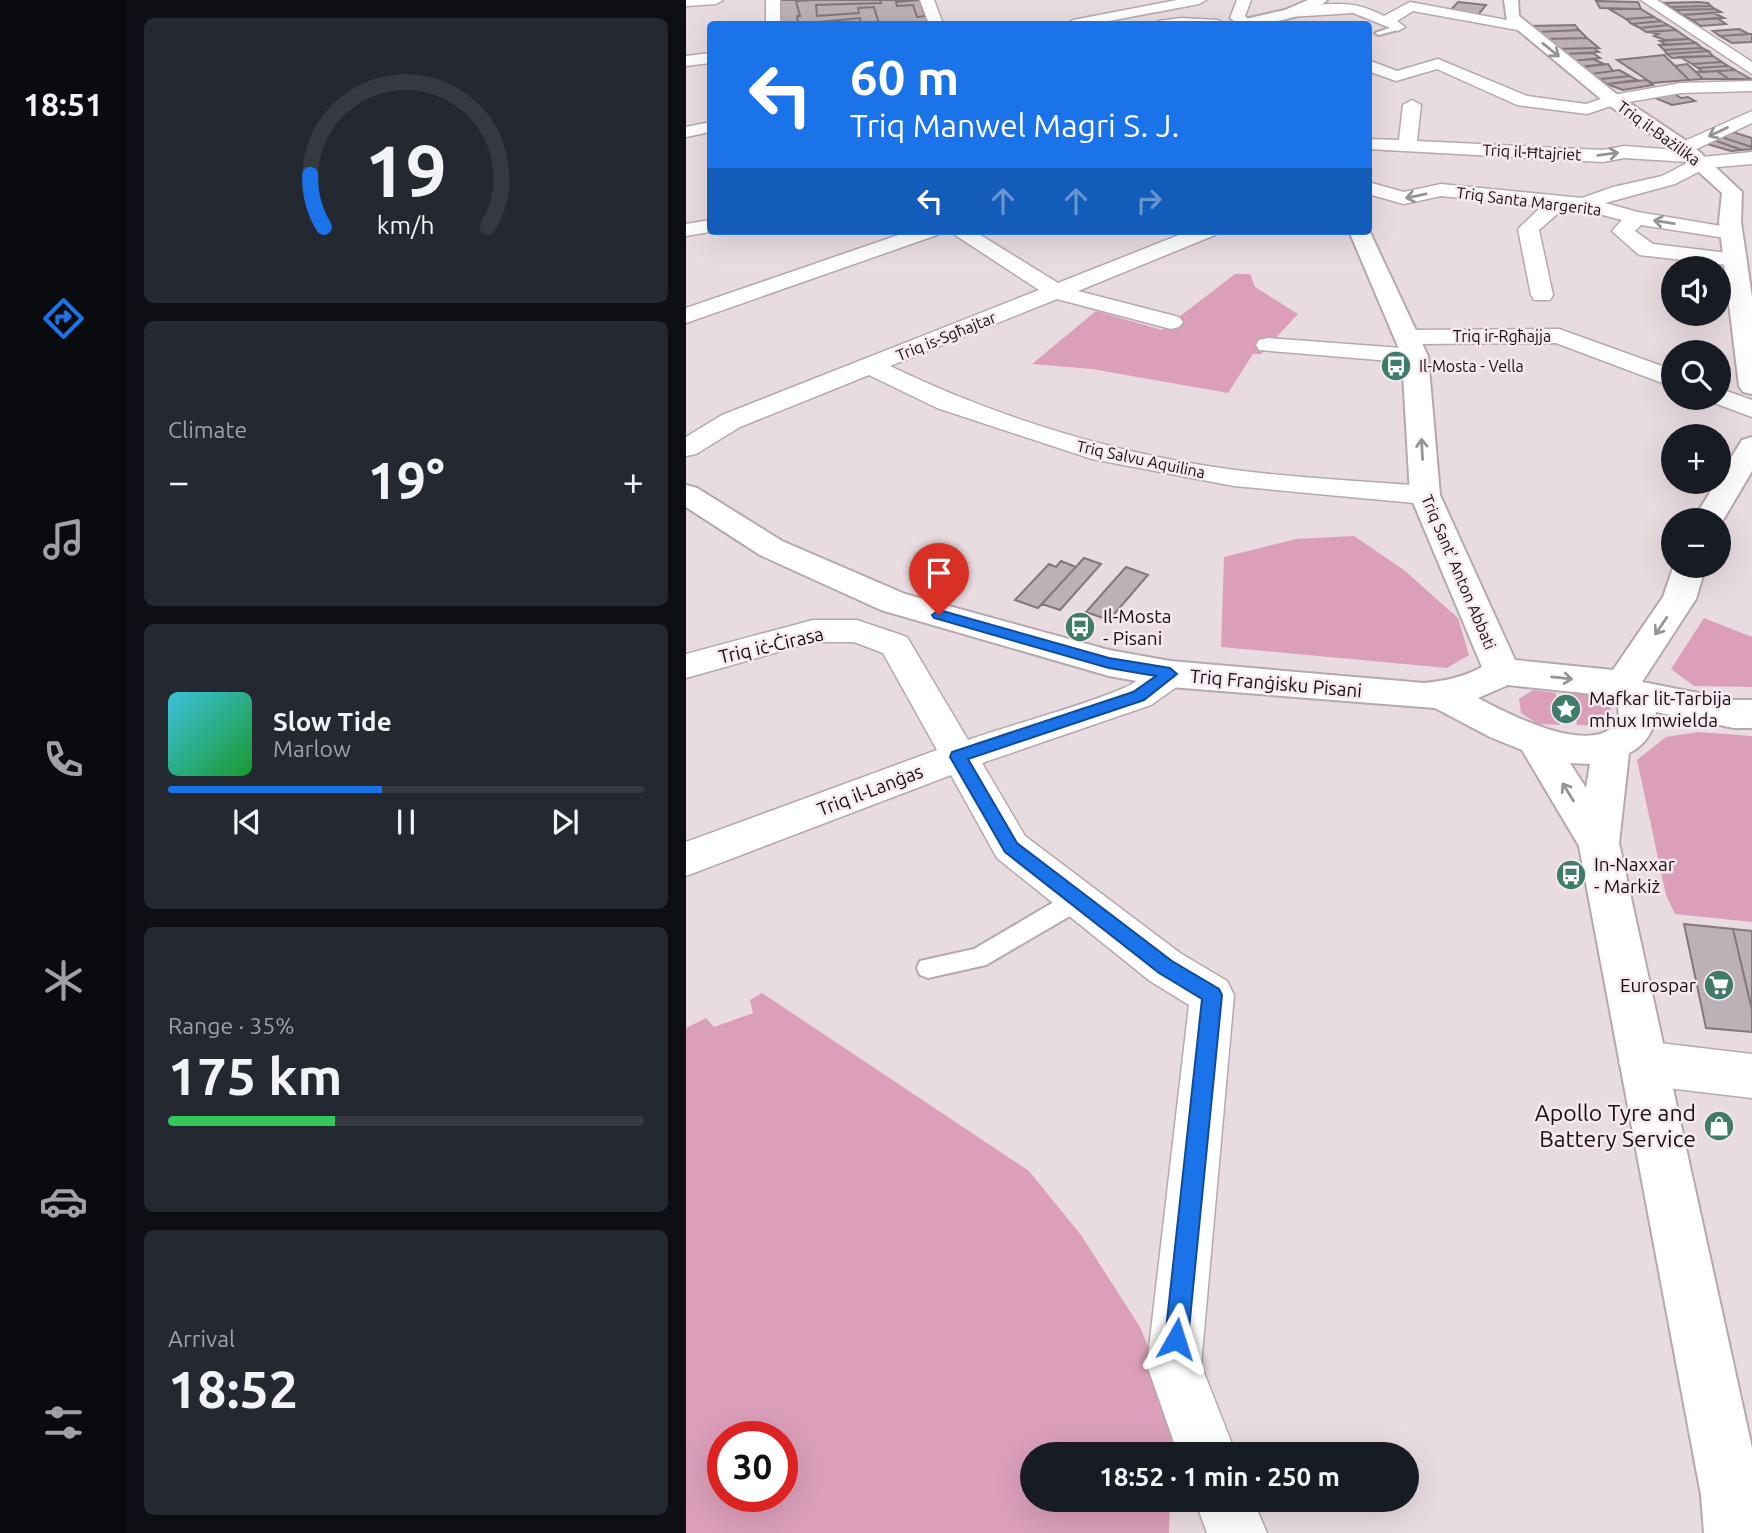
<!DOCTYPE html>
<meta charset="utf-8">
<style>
:root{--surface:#171b24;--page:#242831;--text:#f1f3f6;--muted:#9ea1a6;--line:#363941;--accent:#1a73e8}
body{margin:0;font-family:Ubuntu,sans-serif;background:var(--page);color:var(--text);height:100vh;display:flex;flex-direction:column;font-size:26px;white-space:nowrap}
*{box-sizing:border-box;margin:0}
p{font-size:23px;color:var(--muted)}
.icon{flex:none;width:38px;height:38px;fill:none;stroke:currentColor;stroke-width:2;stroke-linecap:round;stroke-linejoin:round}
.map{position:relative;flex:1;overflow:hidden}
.sheet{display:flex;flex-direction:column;gap:18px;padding:18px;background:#0d0f14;width:560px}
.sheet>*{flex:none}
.banner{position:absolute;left:21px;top:21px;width:665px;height:214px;border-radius:7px;box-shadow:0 7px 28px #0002;background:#1a73e8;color:#fff;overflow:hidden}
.fabs{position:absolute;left:975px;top:256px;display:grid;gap:14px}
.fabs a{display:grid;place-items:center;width:70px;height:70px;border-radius:50%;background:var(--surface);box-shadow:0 7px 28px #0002;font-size:35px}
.speed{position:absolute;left:21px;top:1421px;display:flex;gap:14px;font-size:35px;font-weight:700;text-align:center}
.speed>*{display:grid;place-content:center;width:91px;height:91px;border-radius:50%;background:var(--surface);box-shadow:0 7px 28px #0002;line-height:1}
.speed .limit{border:10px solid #d22;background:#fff;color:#111}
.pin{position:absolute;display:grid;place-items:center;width:60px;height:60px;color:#fff;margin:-72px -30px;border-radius:50% 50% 50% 0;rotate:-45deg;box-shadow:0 0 7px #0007}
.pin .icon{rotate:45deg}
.me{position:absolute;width:77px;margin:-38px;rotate:6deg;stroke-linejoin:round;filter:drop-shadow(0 0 5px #0008)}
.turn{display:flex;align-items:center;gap:24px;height:147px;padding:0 28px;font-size:32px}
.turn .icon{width:91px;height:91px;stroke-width:2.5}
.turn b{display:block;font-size:49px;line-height:60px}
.lanes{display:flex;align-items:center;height:66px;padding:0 28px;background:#0003;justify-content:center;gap:35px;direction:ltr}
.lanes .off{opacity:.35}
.big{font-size:52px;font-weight:600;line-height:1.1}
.sheet .tile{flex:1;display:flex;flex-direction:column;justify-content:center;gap:10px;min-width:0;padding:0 24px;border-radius:10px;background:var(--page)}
.sheet .dial{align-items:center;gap:0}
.dial svg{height:182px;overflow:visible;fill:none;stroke:var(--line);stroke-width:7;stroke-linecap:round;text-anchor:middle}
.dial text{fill:var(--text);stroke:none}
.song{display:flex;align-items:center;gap:21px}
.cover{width:84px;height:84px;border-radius:10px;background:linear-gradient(135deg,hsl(190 70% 55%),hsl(130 70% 35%))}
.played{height:7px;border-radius:4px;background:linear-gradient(90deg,var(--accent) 45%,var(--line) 45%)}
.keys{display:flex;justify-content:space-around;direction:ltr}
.heat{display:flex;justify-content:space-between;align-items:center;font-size:38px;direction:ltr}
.charge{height:10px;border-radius:5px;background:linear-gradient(90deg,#34c759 35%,var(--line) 0)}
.trip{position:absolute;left:334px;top:1442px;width:399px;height:70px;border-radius:35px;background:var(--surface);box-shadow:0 7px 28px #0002;font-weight:600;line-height:70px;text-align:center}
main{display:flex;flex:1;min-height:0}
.tabs{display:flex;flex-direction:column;width:126px;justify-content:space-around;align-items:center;background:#090b0e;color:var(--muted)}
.tabs .icon{width:49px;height:49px}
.tabs .active{color:var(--accent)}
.tabs b{font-size:32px;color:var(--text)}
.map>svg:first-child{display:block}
.green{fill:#db9fb9;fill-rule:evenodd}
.building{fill:#bdb0b6;stroke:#84787c;stroke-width:2}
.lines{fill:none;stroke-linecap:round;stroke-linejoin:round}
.service-casing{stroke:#b5a9ae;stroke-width:4}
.minor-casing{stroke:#b5a9ae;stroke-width:3}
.tertiary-casing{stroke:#b5a9ae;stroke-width:4}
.service{fill:#fff;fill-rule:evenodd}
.minor{fill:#fff;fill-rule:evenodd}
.tertiary{fill:#fff;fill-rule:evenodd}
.oneway{stroke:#969495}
.route{fill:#1a73e8;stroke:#114b97;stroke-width:2}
.labels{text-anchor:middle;stroke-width:5;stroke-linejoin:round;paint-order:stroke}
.far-street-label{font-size:16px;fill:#161213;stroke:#f7e9ef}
.far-poi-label{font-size:16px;fill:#161213;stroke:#f7e9ef;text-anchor:start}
.poi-label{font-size:19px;fill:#161213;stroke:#f7e9ef;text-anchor:start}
.street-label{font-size:19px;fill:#161213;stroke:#f7e9ef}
.near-poi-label{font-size:23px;fill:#161213;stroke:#f7e9ef;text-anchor:end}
</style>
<main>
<nav class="tabs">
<b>18:51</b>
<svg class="icon active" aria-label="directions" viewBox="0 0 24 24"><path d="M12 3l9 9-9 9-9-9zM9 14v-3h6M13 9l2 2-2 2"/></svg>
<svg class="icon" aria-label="music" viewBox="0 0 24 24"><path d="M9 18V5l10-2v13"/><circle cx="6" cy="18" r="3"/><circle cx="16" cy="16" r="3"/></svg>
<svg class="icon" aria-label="phone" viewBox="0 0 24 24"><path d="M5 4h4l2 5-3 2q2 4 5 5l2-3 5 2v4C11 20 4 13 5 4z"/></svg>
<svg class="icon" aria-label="climate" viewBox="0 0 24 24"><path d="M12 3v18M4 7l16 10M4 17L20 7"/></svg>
<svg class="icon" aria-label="car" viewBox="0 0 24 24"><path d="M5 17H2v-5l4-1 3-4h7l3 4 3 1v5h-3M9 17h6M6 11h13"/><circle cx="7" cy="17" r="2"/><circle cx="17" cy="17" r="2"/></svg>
<svg class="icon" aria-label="filters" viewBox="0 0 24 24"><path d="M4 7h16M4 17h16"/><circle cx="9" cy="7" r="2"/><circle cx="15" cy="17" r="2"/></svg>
</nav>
<section class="sheet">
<div class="tile dial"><svg viewBox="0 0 100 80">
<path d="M14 69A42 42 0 1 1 86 69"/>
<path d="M14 69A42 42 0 0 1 8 46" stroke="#1a73e8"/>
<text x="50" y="56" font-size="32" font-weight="700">19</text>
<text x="50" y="72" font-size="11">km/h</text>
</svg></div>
<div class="tile"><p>Climate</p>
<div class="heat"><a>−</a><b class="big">19°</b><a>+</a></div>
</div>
<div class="tile">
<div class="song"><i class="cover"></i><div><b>Slow Tide</b><p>Marlow</p></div></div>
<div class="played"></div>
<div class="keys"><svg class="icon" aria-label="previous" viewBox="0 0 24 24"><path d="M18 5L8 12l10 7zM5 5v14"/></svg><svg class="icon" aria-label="pause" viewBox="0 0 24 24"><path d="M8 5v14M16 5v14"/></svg><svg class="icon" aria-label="next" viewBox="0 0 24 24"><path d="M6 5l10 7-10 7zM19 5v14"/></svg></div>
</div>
<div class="tile"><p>Range · 35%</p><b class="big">175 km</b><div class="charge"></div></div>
<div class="tile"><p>Arrival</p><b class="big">18:52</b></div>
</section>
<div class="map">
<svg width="1066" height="1533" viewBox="0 0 1066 1533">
<rect width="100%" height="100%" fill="#e9dce1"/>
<!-- green -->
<path class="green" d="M549,274h15l5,13 43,27 -37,40h-8l-25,39 -136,-24 -60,-5 64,-53 66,19z
M668,536l50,34 54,48 11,37 -22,13 -226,-21 3,-90 72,-18z
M1018,618l48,19v50l-58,-1 -23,-17z
M847,690l23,3 4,32 -22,-1 -17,-11 -2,-14z
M886,693l25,3 14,11 -1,11 -6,8 -27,-1z
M1012,732l54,4v186l-77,-8 -9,-19 -29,-135 29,-23z
M76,993l267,178 52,64 59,92 33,80 -2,47h-139v46h138l-1,33h-483v-505l20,-10 8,9 39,-14 -3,-13zM37,1437h59v59h-59z"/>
<!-- building -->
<path class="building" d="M93,0h142l9,24h-150z
M127,0h67l1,3 -65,2 1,11 42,-3 -1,-5 16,-1 5,17h-18l-1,-6 -41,4v2h-21l-1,-8h3l-4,-15z
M234,0l5,16 -8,1 -4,-12 -16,1 -1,-4z
M910,1l42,1 3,7 -41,-1z
M772,2l28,3 -8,10 -29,-3z
M1012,2l10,1 3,3 -40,1 -7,-4z
M1025,6l4,3 -39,1 -5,-3z
M923,9h32l13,8 -28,2z
M1029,9l6,3 -39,3 -6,-5z
M1028,13l10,5 -32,2 -10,-5z
M968,17l7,4 -29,3 -6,-5z
M1031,18l9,6 -25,2 -9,-6z
M975,21l7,4 -28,3 -8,-4z
M889,25l4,5 -41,2 -8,-6z
M982,25l8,5 -30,2 -6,-4z
M1053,29l10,5 -29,2 -7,-5z
M893,30l8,8 -40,1 -9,-7z
M990,30l13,9 -24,1 -11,-4 4,-2 -10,-2z
M1063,34h3v8l-20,1 -12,-7z
M901,38l12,10 -41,1 -11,-10z
M1003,39l7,4 -29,2 -7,-4z
M1010,43l6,5 -38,2 -5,-5z
M907,48l6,4 -35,2 -6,-5z
M1016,48l6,3 -41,3 -3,-4z
M1022,51l5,5 -41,2 -5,-4z
M907,53l7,5 -28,3 -8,-7z
M978,55l25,25 -37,3 -35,-23z
M1027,56l9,6 -30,2 -12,-7z
M907,59l11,5 -24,3 -8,-6z
M1036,62l6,4 -30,2 -6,-4z
M922,64l5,7 -22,3 -7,-7z
M1001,64l9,8 7,7 -14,1 -14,-14z
M1042,66l7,4 -32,2 -5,-4z
M933,70l11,6 -30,3 -9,-5z
M1049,70l16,9h-22l-12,-8z
M1031,71l12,8h-26l-7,-7z
M944,76l7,4 -30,4 -7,-5z
M960,80l7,5 -30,5 -16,-6z
M987,93l8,5 7,-1 7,4 -23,4 -19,-8z
M1040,130l26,8v9l-37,-12z
M1029,135l37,12v2l-10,1 -34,-12z
M1022,138l34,12 -11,1 -31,-9z
M398,558l17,6 -41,46 -18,-6z
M375,561l15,6 -38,41 -23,-8 34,-36 7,3z
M440,567l22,8 -39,45 -23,-8z
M998,924l49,5 19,81v22l-46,-4z
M1047,929l19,2v79z"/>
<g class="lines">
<!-- service casing -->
<g class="service-casing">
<path id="service" d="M712,25l3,4 -22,6 -4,-2z
M387,886l8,3 3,6 -14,21 -84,49 -58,13 -8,-3 -3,-7 3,-7 54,-12 80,-47 11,-13z"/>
</g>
<!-- minor casing -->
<g class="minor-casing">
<path id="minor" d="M0,0h37l-7,4 -30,2z
M80,0h14v24h-14z
M234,0h14l9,24h-14z
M491,0h29l-7,4 -106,20h-27l7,-4z
M551,0h14l-6,16 6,6 -1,2h-12l-8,-6z
M955,0h16l95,62v12z
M724,2l113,21 7,4 -7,4 -110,-20 -16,10 8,6 -7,4 -45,-18 -63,4 -7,-4c10,-9 61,-11 75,-7 9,2 18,6 26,10z
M495,18l37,2 7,4h-69l2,-3z
M24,53v10l-24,3v-10z
M752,59l89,37 59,8 27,-9 68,-12 71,-2v10l-71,2 -64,11 -30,10 -70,-9 -80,-36 -41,12 -28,-10v-11l29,11z
M726,100l9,5 -4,36 186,9 21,-4 52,4 2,-6 74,-33v12l-60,28 9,2 2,4 49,-5v12l-46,4 -31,16 -70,19 33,9 101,17 3,4 -3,4 -7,2 -91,-14 -6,6 18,13 83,10 8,1 3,5 -3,5 -8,1 -97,-11 -27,-24 10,-11 -39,-10 -19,-2 -25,22 14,65 -3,5h-16l-3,-5 -13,-66 24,-23 -101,-10 -37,8 -36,-10v-12l36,10 37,-8 141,14 31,-11 49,-11 27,-14 -65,-4 -21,4 -235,-13v-10l31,1 4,-35z
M24,122v10l-24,5v-10z
M24,220v11h5l-29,5v-12z
M224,231h30l-3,4 -251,88v-15z
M263,231h25l84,52 131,-52h29l-3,4 -137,56 101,26 4,5 -4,5 -8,2 -114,-30 -167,67c108,52 225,88 345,104 62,8 127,11 190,16l10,3 4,6 -4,6 -10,3 -191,-18 -142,-27 -155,-51 -68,-33 -129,52 -44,27 -10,2v-19l36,-22 317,-125z
M873,329l114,41v17l-117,-44 -149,1 -8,-2 -4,-5 4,-5 8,-2z
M582,338l147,11 9,2 3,5 -3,5 -9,2 -156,-13 -3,-5 3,-5z
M1032,388l34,12v17l-43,-16 -3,-4h12z
M127,620h44l50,17 61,103c51,-18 106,-31 156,-52 22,-9 32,-30 58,-23l5,9 -5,9 -31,22 -169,58 43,73 155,117 47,28 7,14 -33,370 35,89h-58l-31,-89 42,-360 -39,-24 -153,-123 -46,-83 -265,101v-34l251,-92 -54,-97 -29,-11h-41l-127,36v-24z
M956,1041l110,13v44l-110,-13 -16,-6 -7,-16 7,-16z
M509,1500h58l14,33h-60z"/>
</g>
<!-- tertiary casing -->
<g class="tertiary-casing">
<path id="tertiary" d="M622,0h19c-19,19 -68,26 -94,24l3,-3 49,-11z
M818,0h14l1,16 100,80 72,48 51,48 -1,30 11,75v97l-9,-2 -4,-6 -20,-164 3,-29 -45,-41 -70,-48 -100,-83z
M682,228l60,128 12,139 75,165 98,10 50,-73 11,-32h32l-10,34 -54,83 92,18h18v28h-18l-78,-16c-1,17 -10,33 -27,41l-10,90 133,605v85h-48l-3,-38 -122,-649 -57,-96 -32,-13 -55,-29 -265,-21 -61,-11 -228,-66 -121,-55 -74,-48v-22l11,3 85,53 123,53 204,56 61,11 254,22c21,-2 40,-6 58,-16l-72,-172 -8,-139 -53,-125h19zM822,685l104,11 6,8 1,15c-22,42 -113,-6 -141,-21zM884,763l20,1 -4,24z
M1066,437v34l-33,56 -1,-7h-25l49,-80z"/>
</g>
<!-- service -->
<use href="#service" class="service"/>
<!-- minor -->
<use href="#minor" class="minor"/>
<!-- tertiary -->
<use href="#tertiary" class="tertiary"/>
</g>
<!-- one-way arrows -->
<defs><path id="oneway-shaft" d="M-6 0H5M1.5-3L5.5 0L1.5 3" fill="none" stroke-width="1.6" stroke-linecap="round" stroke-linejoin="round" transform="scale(1.75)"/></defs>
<g class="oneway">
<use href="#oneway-shaft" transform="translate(865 50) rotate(39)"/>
<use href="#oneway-shaft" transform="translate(1032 132) rotate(155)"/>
<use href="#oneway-shaft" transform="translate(922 154) rotate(-7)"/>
<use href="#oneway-shaft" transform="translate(730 196) rotate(168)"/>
<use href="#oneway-shaft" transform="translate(978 222) rotate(-171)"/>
<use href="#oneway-shaft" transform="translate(736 449) rotate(-93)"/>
<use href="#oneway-shaft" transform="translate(975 626) rotate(124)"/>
<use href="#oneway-shaft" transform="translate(876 678) rotate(6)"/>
<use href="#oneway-shaft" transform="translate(882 792) rotate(-122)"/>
</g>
<!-- route -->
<path class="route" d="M253,610l170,48 61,10 7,6 -33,26 -176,59 49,84 155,118 47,28 3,6 -34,344 -3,8 -9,3 -8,-3 -3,-8 37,-340 -43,-26 -154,-121 -55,-95 2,-5 181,-60 23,-16 -47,-8 -175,-50 -2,-3z"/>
<!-- icons -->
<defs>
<g id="bus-disc" transform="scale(1.575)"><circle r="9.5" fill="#3f7d6a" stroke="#f7e9ef"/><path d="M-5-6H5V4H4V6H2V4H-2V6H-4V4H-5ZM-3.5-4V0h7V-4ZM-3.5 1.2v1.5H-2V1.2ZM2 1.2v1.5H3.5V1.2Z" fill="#fff"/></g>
<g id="sight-disc" transform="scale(1.575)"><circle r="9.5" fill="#3f7d6a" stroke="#f7e9ef"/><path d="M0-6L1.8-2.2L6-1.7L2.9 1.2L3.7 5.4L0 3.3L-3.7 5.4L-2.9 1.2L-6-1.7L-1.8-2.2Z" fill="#fff"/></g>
<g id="supermarket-disc" transform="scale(1.575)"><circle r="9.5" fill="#3f7d6a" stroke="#f7e9ef"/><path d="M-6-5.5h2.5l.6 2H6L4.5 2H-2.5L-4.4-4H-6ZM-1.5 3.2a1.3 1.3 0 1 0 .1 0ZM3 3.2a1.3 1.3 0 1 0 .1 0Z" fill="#fff"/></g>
<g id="shop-disc" transform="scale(1.575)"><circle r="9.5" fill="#3f7d6a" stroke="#f7e9ef"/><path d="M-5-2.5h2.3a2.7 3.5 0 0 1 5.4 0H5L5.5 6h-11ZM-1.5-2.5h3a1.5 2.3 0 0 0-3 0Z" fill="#fff"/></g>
</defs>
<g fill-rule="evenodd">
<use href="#bus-disc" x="710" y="366"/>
<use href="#bus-disc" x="394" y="627"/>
<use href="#sight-disc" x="880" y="709"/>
<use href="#bus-disc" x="885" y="875"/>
<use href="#supermarket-disc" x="1033" y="985"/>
<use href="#shop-disc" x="1033" y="1126"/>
</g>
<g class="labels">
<!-- far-street labels -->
<g class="far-street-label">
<text transform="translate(973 133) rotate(36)" y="6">Triq il-Bażilika</text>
<text transform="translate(846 152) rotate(3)" y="6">Triq il-Ħtajriet</text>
<text transform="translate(843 201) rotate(7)" y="6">Triq Santa Margerita</text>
<text transform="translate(260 336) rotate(-22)" y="6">Triq is-Sgħajtar</text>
<text x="816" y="342">Triq ir-Rgħajja</text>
<text transform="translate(455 459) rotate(12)" y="6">Triq Salvu Aquilina</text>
<text transform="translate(773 572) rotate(67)" y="6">Triq Sant' Anton Abbati</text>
</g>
<!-- far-poi labels -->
<g class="far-poi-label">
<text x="733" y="372">Il-Mosta - Vella</text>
</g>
<!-- poi labels -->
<g class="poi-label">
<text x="417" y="623">Il-Mosta<tspan x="417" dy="22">- Pisani</tspan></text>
<text x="903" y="705">Mafkar lit-Tarbija<tspan x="903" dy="22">mhux Imwielda</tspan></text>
<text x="908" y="871">In-Naxxar<tspan x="908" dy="22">- Markiż</tspan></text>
<text x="1010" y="992" text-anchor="end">Eurospar</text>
</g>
<!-- street labels -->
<g class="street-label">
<text transform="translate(85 645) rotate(-13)" y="7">Triq iċ-Ċirasa</text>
<text transform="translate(590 683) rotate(5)" y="7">Triq Franġisku Pisani</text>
<text transform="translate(184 790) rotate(-21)" y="7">Triq il-Lanġas</text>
</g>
<!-- near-poi labels -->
<g class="near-poi-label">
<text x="1010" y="1121">Apollo Tyre and<tspan x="1010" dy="26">Battery Service</tspan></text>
</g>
</g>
</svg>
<div class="fabs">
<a><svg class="icon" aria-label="sound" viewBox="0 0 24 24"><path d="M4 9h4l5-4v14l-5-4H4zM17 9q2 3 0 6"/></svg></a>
<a><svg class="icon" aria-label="search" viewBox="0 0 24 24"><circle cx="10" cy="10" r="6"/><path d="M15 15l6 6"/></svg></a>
<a>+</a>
<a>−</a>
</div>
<div class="speed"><div class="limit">30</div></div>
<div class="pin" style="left:253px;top:615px;background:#d93025"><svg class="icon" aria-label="arrive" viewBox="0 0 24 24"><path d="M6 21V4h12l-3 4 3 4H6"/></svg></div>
<svg class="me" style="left:490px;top:1339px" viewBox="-20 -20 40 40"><path d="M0-17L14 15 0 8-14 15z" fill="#1a73e8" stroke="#fff" stroke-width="4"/></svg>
<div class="trip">18:52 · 1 min · 250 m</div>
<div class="banner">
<div class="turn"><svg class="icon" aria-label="left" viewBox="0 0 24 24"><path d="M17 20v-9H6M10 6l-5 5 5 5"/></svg><div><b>60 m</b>Triq Manwel Magri S. J.</div></div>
<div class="lanes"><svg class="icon" aria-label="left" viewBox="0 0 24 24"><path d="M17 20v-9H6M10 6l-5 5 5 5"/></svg><svg class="icon off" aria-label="ahead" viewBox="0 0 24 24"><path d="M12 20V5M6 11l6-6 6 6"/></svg><svg class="icon off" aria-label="ahead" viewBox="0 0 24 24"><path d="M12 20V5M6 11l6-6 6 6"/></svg><svg class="icon off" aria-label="right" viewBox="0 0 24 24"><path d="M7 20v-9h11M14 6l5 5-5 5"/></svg></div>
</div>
</div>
</main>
